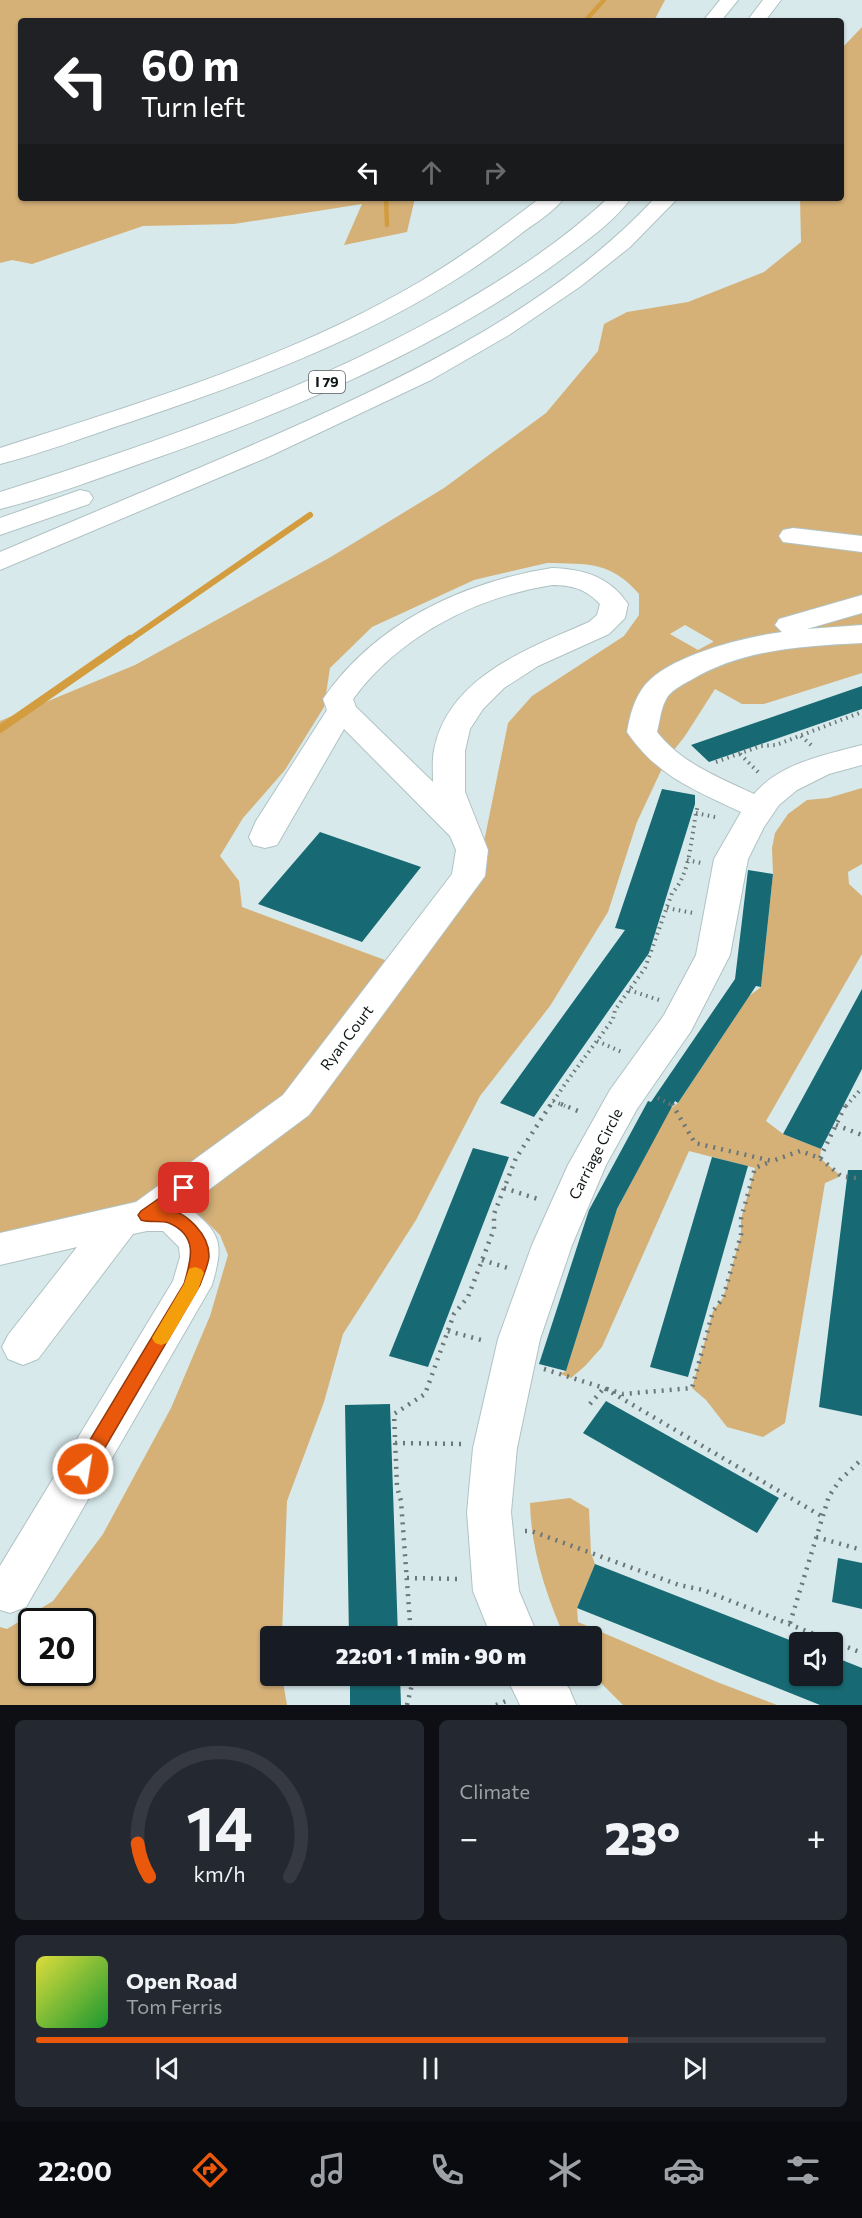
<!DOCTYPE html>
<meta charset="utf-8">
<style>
:root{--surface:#171b24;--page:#242831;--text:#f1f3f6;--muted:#9ea1a6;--line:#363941;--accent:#ea580c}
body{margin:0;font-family:Commissioner,sans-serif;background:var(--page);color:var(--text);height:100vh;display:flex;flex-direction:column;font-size:22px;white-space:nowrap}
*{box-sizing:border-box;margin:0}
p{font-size:20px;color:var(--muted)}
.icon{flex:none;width:33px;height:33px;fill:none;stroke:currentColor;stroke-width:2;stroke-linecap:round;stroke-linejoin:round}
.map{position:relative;height:1705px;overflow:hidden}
.details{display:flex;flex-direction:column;gap:15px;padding:15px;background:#0d0f14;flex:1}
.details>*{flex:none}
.top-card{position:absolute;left:18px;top:18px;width:826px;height:183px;border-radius:6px;box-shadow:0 2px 4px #0004;background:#202124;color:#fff;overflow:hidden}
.tools{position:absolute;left:789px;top:1632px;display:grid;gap:12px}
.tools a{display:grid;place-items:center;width:54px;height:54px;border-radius:6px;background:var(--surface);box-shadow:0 2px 4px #0004;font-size:30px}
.speed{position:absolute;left:18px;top:1608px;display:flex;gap:12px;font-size:30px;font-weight:700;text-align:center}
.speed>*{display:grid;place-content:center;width:78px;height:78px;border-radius:50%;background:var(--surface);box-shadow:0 2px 4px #0004;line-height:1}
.speed .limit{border:3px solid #111;border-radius:9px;background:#fff;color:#111}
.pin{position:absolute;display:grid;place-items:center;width:51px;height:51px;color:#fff;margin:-26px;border-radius:12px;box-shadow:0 3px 9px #0006}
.me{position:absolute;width:66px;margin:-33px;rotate:31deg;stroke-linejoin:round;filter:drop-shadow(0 0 4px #0008)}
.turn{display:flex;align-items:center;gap:21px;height:126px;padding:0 24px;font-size:27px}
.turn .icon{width:78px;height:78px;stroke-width:2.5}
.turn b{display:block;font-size:42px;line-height:51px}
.lanes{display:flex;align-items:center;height:57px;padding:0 24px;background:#0003;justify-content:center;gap:30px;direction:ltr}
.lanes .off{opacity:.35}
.big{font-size:45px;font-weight:800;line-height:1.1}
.details .widget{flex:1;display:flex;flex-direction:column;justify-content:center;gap:9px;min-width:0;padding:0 21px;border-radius:9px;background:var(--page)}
.details .dial{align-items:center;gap:0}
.dial svg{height:156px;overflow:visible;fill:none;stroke:var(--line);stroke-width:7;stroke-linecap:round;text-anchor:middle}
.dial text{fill:var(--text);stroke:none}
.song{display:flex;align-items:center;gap:18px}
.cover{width:72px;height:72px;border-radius:9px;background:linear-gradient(135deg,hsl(60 70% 55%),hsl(130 70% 35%))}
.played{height:6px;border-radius:3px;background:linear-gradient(90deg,var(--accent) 75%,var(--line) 75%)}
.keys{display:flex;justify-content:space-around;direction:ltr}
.heat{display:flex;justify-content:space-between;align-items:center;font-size:33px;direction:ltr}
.details .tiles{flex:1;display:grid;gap:15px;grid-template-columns:1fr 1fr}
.widget:last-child{grid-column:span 2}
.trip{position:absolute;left:260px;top:1626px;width:342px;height:60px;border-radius:6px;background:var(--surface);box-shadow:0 2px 4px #0004;font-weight:800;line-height:60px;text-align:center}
.tabs{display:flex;height:96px;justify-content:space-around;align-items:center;background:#090b0e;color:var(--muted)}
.tabs .icon{width:42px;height:42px}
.tabs .active{color:var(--accent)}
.tabs b{font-size:27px;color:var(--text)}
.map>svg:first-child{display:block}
.green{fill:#d5b178;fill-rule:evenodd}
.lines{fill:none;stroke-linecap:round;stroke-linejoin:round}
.stream-far2{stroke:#d39d3f;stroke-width:4.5}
.stream-far1{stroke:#d39d3f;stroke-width:6}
.stream{stroke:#d39d3f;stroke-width:8}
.building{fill:#176a73}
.minor-casing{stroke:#b0c2c4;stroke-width:2}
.highway-casing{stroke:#b0c2c4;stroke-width:2}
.path-far1{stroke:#6a7677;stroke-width:4;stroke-dasharray:1.5 4.5;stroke-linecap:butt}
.path{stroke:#6a7677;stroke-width:4.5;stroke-dasharray:2 6;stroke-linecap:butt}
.minor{fill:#fff;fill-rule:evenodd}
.highway{fill:#fff;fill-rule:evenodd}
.route{fill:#ea580c;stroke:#983908;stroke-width:1.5}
.slow{fill:#f59e0b}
.labels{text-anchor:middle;stroke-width:6;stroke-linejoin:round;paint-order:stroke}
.shield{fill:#fff;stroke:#585d5d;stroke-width:1.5}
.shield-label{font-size:14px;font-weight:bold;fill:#101717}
.street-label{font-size:15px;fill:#101717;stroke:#fff}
</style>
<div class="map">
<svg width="862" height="1705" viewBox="0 0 862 1705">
<rect width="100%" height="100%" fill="#d7e9eb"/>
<!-- green -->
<path class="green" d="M0,0h665l-11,21h-633v177h394l-8,34 -63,13 18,-41 -128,20 -91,2 -111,38 -20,-4 -12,3z
M862,27v646l-98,31h-22l-27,-15 -30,47 -19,24 -29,62 -29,90 -58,94 -70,90 -64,124 -73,114 -19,68 -37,99 -5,135h-12v40h12l5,29h-287v-78l7,2 46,-28 50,-67 68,-126 39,-92 18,-61 -8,-20 -43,-42 -177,56v-528l135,-56 194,-107 115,-70 102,-75 52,-62 6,-27 23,-12 61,-10 76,-30 37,-30 -1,-44h42v-150zM547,563c40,1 64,-2 92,31v21l-15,21 -92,60 -24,27 -23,114 -17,39 -67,90 -159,-59 -3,-26 -19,-25 23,-38 42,-48 39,-63 6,-39 42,-41 102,-47zM685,625l28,16v1l-15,8 -28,-16zM32,1622h50v50h-50z
M862,788v76l-14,8 1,12 13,12v58l-96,167 17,13 38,15 -1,9 21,18 -16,7 -40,240 -22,14 -36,-10 -21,-27 -14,-12 21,-77 10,-13 18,-63v-16l14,-51 -66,-17 -87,196 -17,19 -14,12 -11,-4 6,-3 48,-156 56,-106 8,-6 71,-107 12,-9 12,-113 -1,-26 3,-15 13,-19 19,-14 21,-2z
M570,1498l19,11 2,44 4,11 -18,44 1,14 139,60 60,23h-154l-32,-32v-37h-27c-18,-42 -33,-86 -34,-133z"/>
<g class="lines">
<!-- stream-far2 -->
<path class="stream-far2" d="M585,21l19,-21
M386,198l1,27"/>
<!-- stream-far1 -->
<path class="stream-far1" d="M128,641l182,-126"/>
<!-- stream -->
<path class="stream" d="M0,729l130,-90"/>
</g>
<!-- building -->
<path class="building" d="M862,686v23l-153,53 -18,-17z
M662,789l33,6v9l-46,149 -115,164 -34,-14 125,-173 -10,-2z
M320,832l101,35 -59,75 -104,-38z
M748,870l25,4 -12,113 -5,-1 -78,117 -3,-2 -58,108 -51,162 -27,-7 50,-154 59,-109 3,1 84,-123z
M862,989v80l-41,80 -38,-15z
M473,1148l36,9 -81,210 -39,-11z
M712,1157l36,9 -60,211 -38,-10z
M848,1170h14v246l-43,-9z
M606,1401l173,97 -22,35 -174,-100z
M390,1404l8,232h-49l-4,-231z
M838,1558l24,5v46l-30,-7z
M595,1564l205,80v32h32v-20l30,12v37h-42l-243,-97z
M350,1676h50l1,29h-51z"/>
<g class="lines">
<!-- minor casing -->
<g class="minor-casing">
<path id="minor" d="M793,528l69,8v16l-79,-10 -4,-6 4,-6z
M552,568c32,1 58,9 76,36l-3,14 -16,16 -71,32 -34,22 -21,21 -13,20 -5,22v41l23,58 -3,26 -176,239 -122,91c35,28 37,37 25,79l-186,322 -16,6 -10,-3v-44l173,-285 7,-24 -1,-10 -16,-16h-16l-14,3 -95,125 -15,6 -15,-6 -6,-12 6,-12 69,-88 -77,18v-32l136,-31 147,-107 169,-221 4,-24 -6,-14 -106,-107 -67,116 -12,3 -12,-3 -4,-8 7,-16 71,-111 -4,-11c52,-76 140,-117 229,-131zM552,585c20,0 34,4 48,19l-3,11 -8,7c-59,26 -141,54 -155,128 -2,10 -1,22 -1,32l-77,-75 -3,-8c46,-63 123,-102 199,-114z
M862,595v18l-55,16 55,-4v18c-59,3 -119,6 -171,37 -8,4 -17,9 -23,16 -7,10 -8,24 -11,36 24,31 63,46 97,62 26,-31 71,-39 108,-49v20l-33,9 -32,16 -18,15 -15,22 -16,32 -18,96 -39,76 -54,78 -31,56 -34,80 -32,94 -23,109 -6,64 8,79 19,45h-47l-18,-45 -6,-79 6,-64 25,-109 34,-94 36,-80 42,-75 54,-75 32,-60 18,-96 27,-47c-47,-22 -84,-36 -114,-80 3,-17 7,-33 18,-47 25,-30 99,-48 137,-53l-7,-7 4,-6z
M506,1676h51l12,12 7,17h-56z"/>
</g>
<!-- highway casing -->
<g class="highway-casing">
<path id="highway" d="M720,0h18l-17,21h-18z
M763,0h18l-16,21h-18z
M540,198h24c-11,15 -31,26 -46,38 -113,88 -253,141 -388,186 -43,14 -86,31 -130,42v-16c143,-46 291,-90 421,-167 42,-25 80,-53 119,-83z
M608,198h23c-19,27 -57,52 -83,71 -119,83 -256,141 -392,189 -51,18 -103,38 -156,51v-17c152,-48 302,-100 441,-177 60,-34 117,-70 167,-117z
M655,198h23l-48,49 -49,39 -72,49 -78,45 -163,77 -268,113v-18c103,-44 207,-86 309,-132 123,-56 253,-122 346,-222z
M80,490l9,2 4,6 -4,6 -89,31v-17z"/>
</g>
<!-- path-far1 -->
<path class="path-far1" d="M801,736l11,10
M740,754l19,19
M716,762l45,-16 15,-1 86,-33
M696,813l23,5
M687,860l14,3
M667,908l26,5
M629,990l30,10
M597,1041l27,12
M658,1098l16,8
M553,1101l12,5
M550,1106c20,-30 42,-58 63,-87l2,-9 30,-42 27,-75c20,-20 19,-62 26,-88
M846,1106l16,-18"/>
<!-- path -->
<path class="path" d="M561,1104l22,9
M672,1104l23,39 77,18 28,-10 20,7 21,18 21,3
M836,1125l26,10
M820,1158l26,-54
M504,1188l37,12
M482,1260l29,9
M448,1331l37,10
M544,1369l60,19 219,129
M590,1404l14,-16 19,6 69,-6 21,-77 10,-13 18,-63v-16l14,-51 17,-7
M395,1443l67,1
M525,1531h6l148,54 24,5 159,63
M816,1537l46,13
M407,1578l53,1
M790,1623l39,-127 11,-16 22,-21
M411,1636l-10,-135 -4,-14 -3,-73 31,-20 29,-80 14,-17 26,-68v-15l22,-56 35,-54
M407,1705l7,-29
M496,1705l10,-4"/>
<!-- minor -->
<use href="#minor" class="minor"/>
<!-- highway -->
<use href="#highway" class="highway"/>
</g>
<!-- route -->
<path class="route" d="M184,1181l6,2 2,5 -2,4 -24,18c20,0 44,26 43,47 -1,9 -6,19 -9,28l-111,190 -6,2 -7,-2 -2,-6 2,-6 108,-179c7,-24 15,-48 -15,-61 -8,-3 -19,0 -28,-3l-3,-5 3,-4z"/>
<!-- slow -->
<path class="slow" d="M195,1267l6,2 3,4 -6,17 -31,53 -6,2 -6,-2 -3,-5 3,-5 29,-49 5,-15z"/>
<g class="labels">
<!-- shield labels -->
<rect class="shield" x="309" y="371" width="36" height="22" rx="4.5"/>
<g class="shield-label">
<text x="327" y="387">I 79</text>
</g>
<!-- street labels -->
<g class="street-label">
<text transform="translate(347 1038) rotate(-53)" y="5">Ryan Court</text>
<text transform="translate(596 1154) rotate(-63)" y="5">Carriage Circle</text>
</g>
</g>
</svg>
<div class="tools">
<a><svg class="icon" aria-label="sound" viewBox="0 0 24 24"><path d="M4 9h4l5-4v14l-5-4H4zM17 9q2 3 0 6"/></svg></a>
</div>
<div class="speed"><div class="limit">20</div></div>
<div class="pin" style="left:184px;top:1188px;background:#d93025"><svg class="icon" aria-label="arrive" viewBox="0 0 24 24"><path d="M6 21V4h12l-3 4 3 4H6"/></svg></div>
<svg class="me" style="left:83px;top:1469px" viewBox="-20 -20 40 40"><circle r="17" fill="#ea580c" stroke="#fff" stroke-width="3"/><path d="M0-11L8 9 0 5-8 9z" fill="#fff"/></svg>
<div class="trip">22:01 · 1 min · 90 m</div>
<div class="top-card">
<div class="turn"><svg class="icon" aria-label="left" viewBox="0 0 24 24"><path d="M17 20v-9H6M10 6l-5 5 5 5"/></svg><div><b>60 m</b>Turn left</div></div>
<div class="lanes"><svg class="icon" aria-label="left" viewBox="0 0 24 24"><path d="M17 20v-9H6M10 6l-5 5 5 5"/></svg><svg class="icon off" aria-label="ahead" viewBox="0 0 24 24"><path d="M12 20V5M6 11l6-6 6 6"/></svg><svg class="icon off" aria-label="right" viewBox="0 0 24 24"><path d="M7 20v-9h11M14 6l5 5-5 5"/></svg></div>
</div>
</div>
<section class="details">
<div class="tiles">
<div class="widget dial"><svg viewBox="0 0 100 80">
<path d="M14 69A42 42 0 1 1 86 69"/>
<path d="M14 69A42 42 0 0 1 8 52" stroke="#ea580c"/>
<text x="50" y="56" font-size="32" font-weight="700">14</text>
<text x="50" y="72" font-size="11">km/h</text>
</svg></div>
<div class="widget"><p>Climate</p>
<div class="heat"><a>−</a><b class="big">23°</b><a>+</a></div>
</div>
<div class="widget">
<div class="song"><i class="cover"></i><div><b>Open Road</b><p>Tom Ferris</p></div></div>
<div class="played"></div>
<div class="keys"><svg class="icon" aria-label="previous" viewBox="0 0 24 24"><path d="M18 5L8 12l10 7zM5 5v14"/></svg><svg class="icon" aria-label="pause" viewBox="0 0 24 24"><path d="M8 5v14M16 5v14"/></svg><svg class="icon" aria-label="next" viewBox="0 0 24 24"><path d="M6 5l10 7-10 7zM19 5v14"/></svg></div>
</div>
</div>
</section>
<nav class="tabs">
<b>22:00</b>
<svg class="icon active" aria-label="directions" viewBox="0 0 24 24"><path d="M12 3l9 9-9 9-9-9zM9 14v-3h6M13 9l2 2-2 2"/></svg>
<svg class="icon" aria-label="music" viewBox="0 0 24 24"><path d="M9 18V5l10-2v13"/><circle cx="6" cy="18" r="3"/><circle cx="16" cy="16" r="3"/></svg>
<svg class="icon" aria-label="phone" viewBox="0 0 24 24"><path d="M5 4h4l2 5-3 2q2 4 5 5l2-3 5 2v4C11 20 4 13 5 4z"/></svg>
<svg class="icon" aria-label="climate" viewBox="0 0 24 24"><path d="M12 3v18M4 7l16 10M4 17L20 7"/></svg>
<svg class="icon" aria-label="car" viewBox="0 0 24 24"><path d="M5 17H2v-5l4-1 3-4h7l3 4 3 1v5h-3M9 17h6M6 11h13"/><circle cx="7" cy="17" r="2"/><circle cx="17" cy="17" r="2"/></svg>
<svg class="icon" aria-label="filters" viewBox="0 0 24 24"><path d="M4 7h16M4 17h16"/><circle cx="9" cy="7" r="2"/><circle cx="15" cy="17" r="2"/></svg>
</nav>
